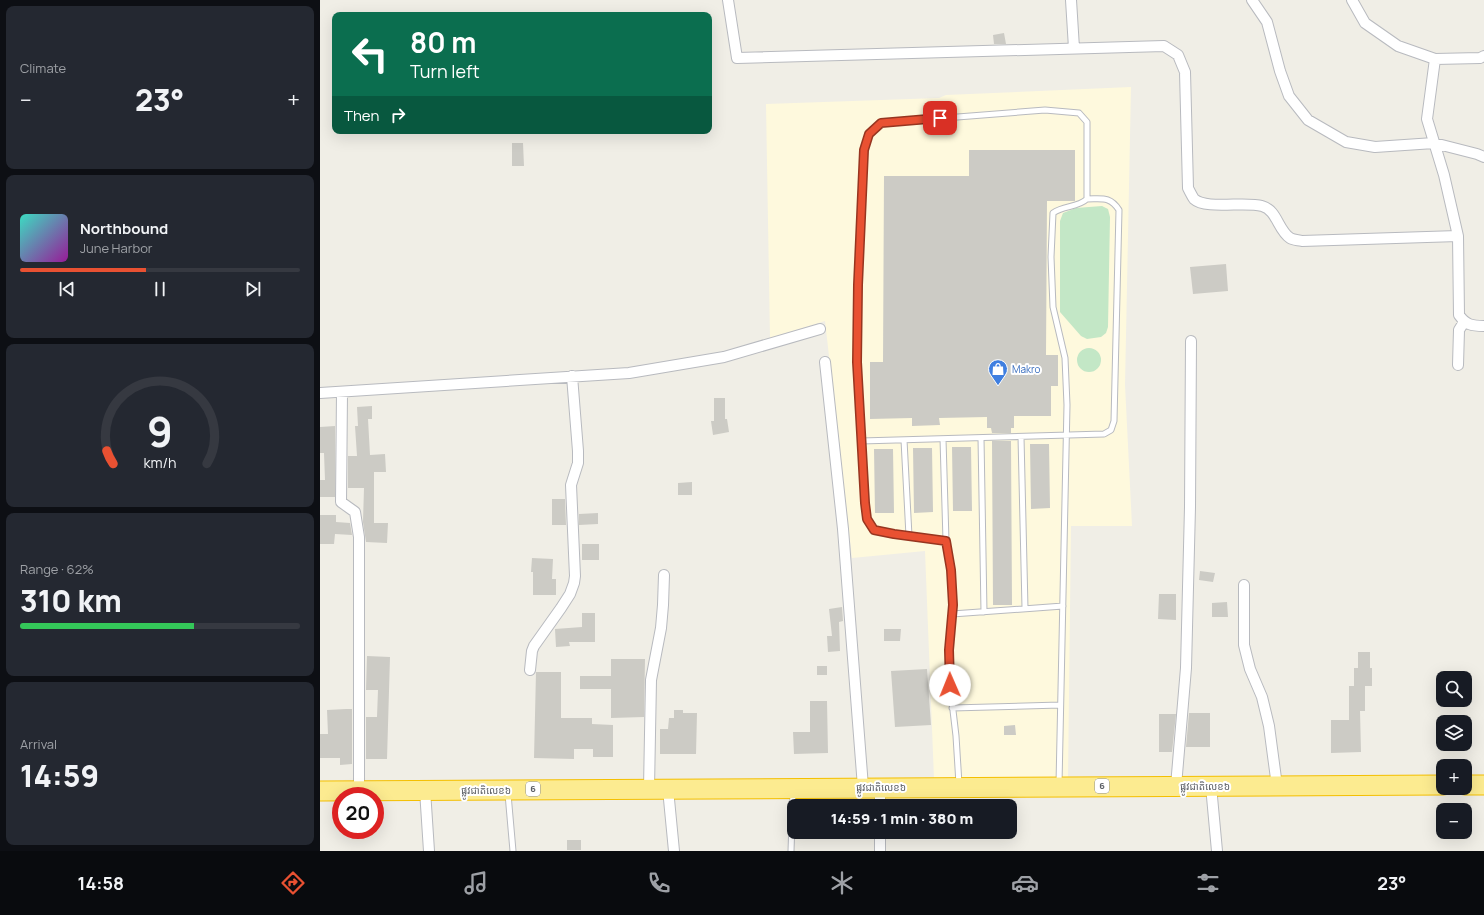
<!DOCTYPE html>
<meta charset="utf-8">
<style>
:root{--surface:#171b24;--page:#242831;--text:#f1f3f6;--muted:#9ea1a6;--line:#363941;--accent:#e95132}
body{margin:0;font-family:Manrope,"Noto Sans Khmer",sans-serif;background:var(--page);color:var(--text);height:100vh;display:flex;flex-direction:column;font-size:15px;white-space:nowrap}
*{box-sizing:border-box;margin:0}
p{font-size:13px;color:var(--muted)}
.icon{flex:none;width:22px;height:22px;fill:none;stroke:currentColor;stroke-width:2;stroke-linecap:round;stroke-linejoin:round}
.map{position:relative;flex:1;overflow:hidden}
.details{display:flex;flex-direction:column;gap:6px;padding:6px;background:#0d0f14;width:320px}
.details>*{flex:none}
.guide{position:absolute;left:12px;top:12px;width:380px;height:122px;border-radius:8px;box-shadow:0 4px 16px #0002;background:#0b6e4f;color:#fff;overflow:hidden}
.controls{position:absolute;left:1116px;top:671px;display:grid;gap:8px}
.controls a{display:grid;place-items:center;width:36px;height:36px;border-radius:8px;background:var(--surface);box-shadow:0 4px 16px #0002;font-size:20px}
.speed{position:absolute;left:12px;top:787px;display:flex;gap:8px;font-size:20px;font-weight:700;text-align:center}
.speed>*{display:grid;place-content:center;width:52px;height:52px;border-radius:50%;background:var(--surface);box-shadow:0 4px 16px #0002;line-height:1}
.speed .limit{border:6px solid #d22;background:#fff;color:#111}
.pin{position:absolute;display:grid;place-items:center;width:34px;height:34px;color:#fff;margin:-17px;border-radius:8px;box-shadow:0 2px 6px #0006}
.me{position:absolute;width:44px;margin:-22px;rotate:359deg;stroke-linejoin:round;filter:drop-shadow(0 0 3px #0008)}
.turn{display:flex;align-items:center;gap:14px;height:84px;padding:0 12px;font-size:18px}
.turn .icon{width:52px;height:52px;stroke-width:2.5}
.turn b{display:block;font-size:28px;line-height:34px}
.then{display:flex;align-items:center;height:38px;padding:0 12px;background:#0003;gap:8px;font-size:15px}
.big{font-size:30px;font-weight:800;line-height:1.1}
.details .widget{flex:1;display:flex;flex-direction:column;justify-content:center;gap:6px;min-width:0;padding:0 14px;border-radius:8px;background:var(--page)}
.details .dial{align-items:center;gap:0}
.dial svg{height:104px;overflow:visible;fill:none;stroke:var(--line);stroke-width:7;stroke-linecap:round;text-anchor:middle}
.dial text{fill:var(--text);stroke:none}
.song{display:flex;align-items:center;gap:12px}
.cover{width:48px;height:48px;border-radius:6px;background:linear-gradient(135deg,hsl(170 70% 55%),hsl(300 70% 35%))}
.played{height:4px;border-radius:2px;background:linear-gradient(90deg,var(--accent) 45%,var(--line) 45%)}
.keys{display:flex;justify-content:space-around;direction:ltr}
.heat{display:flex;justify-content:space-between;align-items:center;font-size:22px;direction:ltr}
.charge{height:6px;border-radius:3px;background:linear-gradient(90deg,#34c759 62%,var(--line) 0)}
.trip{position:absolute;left:467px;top:799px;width:230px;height:40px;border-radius:8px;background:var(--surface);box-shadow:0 4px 16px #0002;font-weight:800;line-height:40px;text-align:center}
.dock{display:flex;height:64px;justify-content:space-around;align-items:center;background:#090b0e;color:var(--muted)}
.dock .icon{width:28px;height:28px}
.dock .active{color:var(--accent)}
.dock b{font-size:18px;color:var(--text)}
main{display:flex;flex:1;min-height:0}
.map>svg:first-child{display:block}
.commercial{fill:#fef9dd}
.green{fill:#c3e7c6}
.building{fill:#cccbc5}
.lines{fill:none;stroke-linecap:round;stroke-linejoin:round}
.lane-casing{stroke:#b8babf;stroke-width:7}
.street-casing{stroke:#b8babf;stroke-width:12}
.highway-casing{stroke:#f4bf01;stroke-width:21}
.lane{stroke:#fff;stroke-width:5}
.street{stroke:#fff;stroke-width:10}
.highway{stroke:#fceb90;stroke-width:19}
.route-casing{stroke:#973520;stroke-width:10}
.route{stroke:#e95132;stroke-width:7}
.labels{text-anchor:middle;stroke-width:4;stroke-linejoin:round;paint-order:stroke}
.shield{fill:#fff;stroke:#8e9094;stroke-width:1}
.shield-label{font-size:9px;font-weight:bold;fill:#5d6066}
.shop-label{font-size:10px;fill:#366cbe;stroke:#fff;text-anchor:start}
.street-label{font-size:10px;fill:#5d6066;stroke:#fff}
</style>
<main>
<section class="details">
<div class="widget"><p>Climate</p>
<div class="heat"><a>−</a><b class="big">23°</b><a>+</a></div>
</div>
<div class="widget">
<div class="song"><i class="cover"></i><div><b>Northbound</b><p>June Harbor</p></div></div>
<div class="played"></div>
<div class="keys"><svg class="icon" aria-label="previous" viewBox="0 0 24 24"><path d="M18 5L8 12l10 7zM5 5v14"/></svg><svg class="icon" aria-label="pause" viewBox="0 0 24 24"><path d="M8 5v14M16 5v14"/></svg><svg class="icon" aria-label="next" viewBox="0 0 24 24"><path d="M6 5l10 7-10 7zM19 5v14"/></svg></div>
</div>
<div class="widget dial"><svg viewBox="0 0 100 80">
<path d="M14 69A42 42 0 1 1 86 69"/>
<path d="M14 69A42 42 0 0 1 9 59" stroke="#e95132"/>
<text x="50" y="56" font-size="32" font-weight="700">9</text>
<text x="50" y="72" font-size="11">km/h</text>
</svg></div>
<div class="widget"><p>Range · 62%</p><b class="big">310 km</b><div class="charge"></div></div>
<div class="widget"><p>Arrival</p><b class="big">14:59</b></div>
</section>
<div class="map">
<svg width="1164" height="851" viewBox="0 0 1164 851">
<rect width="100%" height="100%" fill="#f0eee6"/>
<!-- commercial -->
<path class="commercial" d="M811,87l-6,298 7,141h-61l-3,253h-134l-9,-228 -73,7 -27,-237 -55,17 -4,-234 173,-6 7,-3z"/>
<!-- green -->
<path class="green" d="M782,206l6,3 2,8 -2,110 -2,6 -5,4 -14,2 -6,-3 -21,-24v-91l3,-8 13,-5z
M757 360a12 12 0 1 1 24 0a12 12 0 1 1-24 0Z"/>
<!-- building -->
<path class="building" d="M684,33l2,11h-12l-1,-9z
M192,143h11l1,23h-12z
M649,150h106v51h-28l-1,154h12v31h-7v30h-37v12h-3v5h-19l-1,-5h-4v-11l-48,1 1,7 -28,1v-8l-42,1v-57h13l1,-186h85z
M906,264l2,27 -35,3 -3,-27z
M394,398h11v21h2l2,13 -16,3 -2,-14h3z
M52,406v13h-4l2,36 15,-1 1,18h-12v51h14l-1,20 -21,-1 -3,-20 1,-34h-16v-32h9l-2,-30h3l-1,-19z
M15,426v71h-15v-17h5l-1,-27h-4v-26z
M672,441h19l1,164h-19z
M710,444h19l1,64 -19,1z
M632,447h19l1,64h-19z
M593,448h19l1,64 -19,1z
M554,449h19l1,64h-19z
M372,482v13h-14v-12z
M232,499h13l1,26h-14z
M278,513v11l-19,1v-11z
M0,515h16v7l14,1 2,12 -17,-1 -1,10h-14z
M262,544h17v16h-17z
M212,558l21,1 -1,20h4v16h-23v-23h-2z
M880,571l15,2 -2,9 -14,-2z
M839,594h17v26l-18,-1z
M907,602l1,15h-16v-14z
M522,607l1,14 -4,1 1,29 -12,1 -1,-16h5l-3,-27z
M262,613h13v29h-26l1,4 -14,1 -1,-18 27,-2z
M564,629h17l-1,12h-16z
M1038,652h12v16h2v18h-7v25h-5l1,41 -30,1v-33h18v-34h5v-18h4z
M47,656l23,1 -3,102h-21v-42h11l1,-27h-12z
M291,659h34l-1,58 -33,1v-29h-31v-13h31z
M497,666h10v9h-10z
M607,669l4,56 -36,2 -4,-56z
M216,672h25v46h31v6l21,1v32h-20v-8h-19v10l-40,-1z
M490,701h17l1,52 -34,1 -1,-22h17z
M26,709h6v55l-12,1v-7h-20v-24h8l-1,-24z
M354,710h9v3h14l-1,41h-36v-25h8l1,-11h5z
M869,713h21v34h-24z
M839,714h17l-4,38h-13z
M695,725l1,10h-12v-9z
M247,840h14v10h-14z"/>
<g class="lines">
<!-- lane casing -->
<g class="lane-casing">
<path id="lane" d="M701,437l4,171
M661,438l3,174
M623,439l3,102
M584,440l5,96
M541,441l243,-7 7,-4 3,-9 5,-211c-9,-14 -17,-11 -32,-11
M632,614l111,-8
M632,708l108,-3
M639,784l-3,-48 -6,-51 -1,-34 4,-46 -2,-36 -5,-28 -52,-7 -20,-5 -7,-10 -2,-16 -8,-141 1,-77 6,-135 5,-15 12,-12 164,-13 34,3 8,9v77c-10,9 -23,6 -34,14l-2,44 2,50 12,51 2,47 -8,379
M188,794l5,57
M471,851l2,-58"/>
</g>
<!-- street casing -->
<g class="street-casing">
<path id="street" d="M408,0l9,58 427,-12 14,9 7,17 3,116c2,4 4,8 6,11 12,11 51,2 68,7 15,4 16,24 28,32 3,2 8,2 12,3l156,-5
M751,0l3,48
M932,0l15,22 13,49 9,25 19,24 38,22 29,5 59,-4 43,11 7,3
M1032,0l13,23 33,23 37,13 45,-1 4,-2
M1115,59l-8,60 17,56 14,61 1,79c7,10 13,11 25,11
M505,362l18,167 20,258
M1138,365l1,-35 5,-8
M22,392l-1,110 14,10 4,25v254
M0,393l309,-20 95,-16 96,-28
M924,585v60l6,24 12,28 7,29 8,60
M210,670l2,-19 2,-5 27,-38 9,-14 4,-11 1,-7 -4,-91 7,-22v-12l-6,-75
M856,786l10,-118 4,-161 1,-166
M891,786l6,65
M560,787v19
M329,788l2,-108 10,-52 2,-23 1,-30
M348,789l6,62
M105,790l4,61
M560,832v19"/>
</g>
<!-- highway casing -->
<g class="highway-casing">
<path id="highway" d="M1145,785h19
M0,791l1123,-6"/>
</g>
<!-- lane -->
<use href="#lane" class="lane"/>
<!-- street -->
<use href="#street" class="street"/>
<!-- highway -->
<use href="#highway" class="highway"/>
</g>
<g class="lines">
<!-- route casing -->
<g class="route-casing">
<path id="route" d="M620,118l-59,5 -12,11 -5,16 -6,135 -1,77 8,141 2,16 7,11 20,4 52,7 5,29 2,35 -4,45 1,35"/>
</g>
<!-- route -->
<use href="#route" class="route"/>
</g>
<!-- icons -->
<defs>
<g id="shop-pin" transform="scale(1)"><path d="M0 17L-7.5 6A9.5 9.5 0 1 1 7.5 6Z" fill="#3f7fe0" stroke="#fff"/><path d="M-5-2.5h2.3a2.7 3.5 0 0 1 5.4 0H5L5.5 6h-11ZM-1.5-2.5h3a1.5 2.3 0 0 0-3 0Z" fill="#fff"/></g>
</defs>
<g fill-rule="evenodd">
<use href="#shop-pin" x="678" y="369"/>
</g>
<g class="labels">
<!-- shield labels -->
<g class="shield">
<rect x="775" y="779" width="14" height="14" rx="3"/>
<rect x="206" y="782" width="14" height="14" rx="3"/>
</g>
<g class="shield-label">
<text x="782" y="789">6</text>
<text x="213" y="792">6</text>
</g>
<!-- shop labels -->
<g class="shop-label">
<text x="692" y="373">Makro</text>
</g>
<!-- street labels -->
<g class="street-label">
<text x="885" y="790">ផ្លូវជាតិលេខ៦</text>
<text x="561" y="791">ផ្លូវជាតិលេខ៦</text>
<text x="166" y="794">ផ្លូវជាតិលេខ៦</text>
</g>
</g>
</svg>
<div class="controls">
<a><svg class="icon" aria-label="search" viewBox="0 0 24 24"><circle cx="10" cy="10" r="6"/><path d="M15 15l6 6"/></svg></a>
<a><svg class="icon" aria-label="layers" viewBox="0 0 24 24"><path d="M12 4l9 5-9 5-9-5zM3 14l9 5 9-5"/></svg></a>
<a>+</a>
<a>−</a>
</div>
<div class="speed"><div class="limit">20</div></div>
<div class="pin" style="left:620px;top:118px;background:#d93025"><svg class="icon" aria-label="arrive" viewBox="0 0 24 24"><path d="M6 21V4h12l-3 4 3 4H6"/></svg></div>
<svg class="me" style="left:630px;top:685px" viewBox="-20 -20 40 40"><circle r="19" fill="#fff"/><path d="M0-13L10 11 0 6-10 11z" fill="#e95132"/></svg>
<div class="trip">14:59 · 1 min · 380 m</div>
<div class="guide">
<div class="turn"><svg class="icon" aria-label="left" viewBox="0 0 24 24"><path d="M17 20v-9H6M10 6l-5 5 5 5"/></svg><div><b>80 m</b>Turn left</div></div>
<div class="then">Then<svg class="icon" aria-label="right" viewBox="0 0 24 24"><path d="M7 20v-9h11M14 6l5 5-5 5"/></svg></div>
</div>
</div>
</main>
<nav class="dock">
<b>14:58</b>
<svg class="icon active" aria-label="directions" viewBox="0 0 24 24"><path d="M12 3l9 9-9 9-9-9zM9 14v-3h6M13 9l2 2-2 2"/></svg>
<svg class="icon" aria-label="music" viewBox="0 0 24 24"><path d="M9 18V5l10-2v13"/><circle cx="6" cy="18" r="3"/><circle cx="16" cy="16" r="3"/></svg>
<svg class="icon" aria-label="phone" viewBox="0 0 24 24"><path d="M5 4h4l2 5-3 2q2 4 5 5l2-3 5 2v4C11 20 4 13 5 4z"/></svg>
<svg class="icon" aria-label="climate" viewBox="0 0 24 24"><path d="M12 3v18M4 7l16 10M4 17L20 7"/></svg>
<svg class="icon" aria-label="car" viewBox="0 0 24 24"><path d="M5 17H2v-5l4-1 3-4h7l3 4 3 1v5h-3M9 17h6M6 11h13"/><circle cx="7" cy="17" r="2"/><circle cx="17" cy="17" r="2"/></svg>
<svg class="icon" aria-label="filters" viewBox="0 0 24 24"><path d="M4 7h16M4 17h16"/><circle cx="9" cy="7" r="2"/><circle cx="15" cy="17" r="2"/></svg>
<b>23°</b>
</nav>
